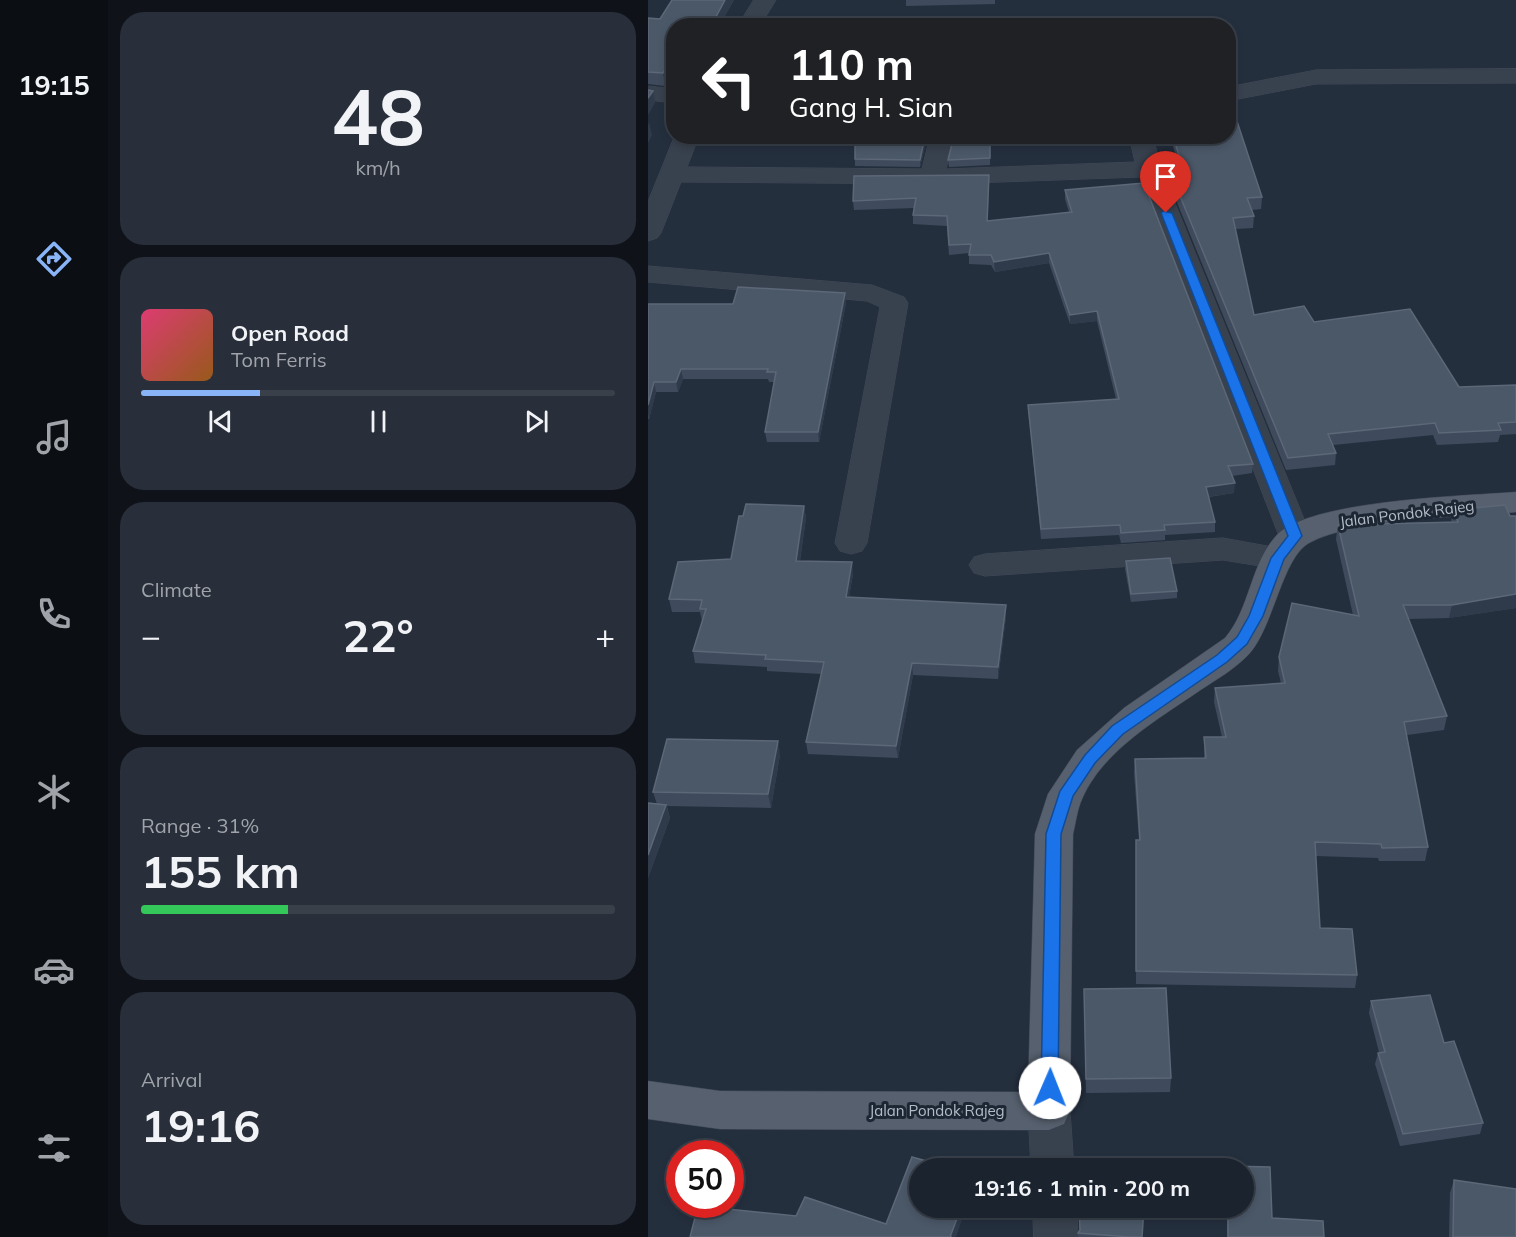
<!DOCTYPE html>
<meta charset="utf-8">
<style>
:root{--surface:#1b232e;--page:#282f3a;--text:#f1f3f6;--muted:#a0a4aa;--line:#39404a;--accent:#8ab4f8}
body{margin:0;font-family:Mulish,sans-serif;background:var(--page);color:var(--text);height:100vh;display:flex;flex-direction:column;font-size:22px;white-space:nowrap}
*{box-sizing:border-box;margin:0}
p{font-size:20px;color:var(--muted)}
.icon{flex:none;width:33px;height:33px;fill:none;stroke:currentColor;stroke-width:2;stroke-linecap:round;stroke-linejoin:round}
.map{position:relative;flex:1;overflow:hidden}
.details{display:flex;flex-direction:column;gap:12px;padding:12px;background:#0f1319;width:540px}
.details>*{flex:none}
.top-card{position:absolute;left:18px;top:18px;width:570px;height:126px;border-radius:24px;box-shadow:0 3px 9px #0003,0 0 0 2px var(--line);background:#202124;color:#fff;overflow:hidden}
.speed{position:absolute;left:18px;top:1140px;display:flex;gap:12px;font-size:30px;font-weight:700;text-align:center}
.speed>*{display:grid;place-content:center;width:78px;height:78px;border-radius:50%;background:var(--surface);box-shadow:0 3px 9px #0003,0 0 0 2px var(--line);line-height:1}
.speed .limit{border:9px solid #d22;background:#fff;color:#111}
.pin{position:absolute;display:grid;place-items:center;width:51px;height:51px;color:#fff;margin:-62px -26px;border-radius:50% 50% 50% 0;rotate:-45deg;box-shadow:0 0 6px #0007}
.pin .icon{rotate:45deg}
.me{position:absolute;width:66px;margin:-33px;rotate:1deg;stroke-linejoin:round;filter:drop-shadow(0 0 4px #0008)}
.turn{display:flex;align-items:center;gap:21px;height:126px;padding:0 24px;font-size:27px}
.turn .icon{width:78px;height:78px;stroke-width:2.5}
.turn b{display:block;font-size:42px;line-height:51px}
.big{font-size:45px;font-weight:700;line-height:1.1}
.details .tile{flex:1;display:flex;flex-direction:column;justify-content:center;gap:9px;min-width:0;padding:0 21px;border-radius:24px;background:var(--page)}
.details .dial{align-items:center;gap:0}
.dial b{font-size:78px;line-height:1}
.song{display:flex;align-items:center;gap:18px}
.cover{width:72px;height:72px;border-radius:9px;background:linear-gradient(135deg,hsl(340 70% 55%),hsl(30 70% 35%))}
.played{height:6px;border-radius:3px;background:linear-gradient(90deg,var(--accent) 25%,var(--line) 25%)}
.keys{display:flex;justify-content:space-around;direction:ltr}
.heat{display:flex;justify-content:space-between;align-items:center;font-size:33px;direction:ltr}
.charge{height:9px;border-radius:4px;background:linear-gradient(90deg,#34c759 31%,var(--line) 0)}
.trip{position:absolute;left:261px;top:1158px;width:345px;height:60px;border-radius:30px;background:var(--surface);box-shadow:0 3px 9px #0003,0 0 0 2px var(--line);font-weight:700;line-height:60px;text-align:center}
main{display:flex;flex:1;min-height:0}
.tabs{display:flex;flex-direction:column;width:108px;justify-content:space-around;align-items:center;background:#0b0e12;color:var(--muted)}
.tabs .icon{width:42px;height:42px}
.tabs .active{color:var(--accent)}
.tabs b{font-size:27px;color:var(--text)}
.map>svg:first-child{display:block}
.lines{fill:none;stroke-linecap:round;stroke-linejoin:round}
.minor-casing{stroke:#414a57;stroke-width:1}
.major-casing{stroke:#414a57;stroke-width:1}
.minor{fill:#38414e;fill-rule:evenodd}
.major{fill:#56606e;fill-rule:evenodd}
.wall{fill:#3f4b5c}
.shaded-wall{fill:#2f3b4b}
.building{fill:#4b5868;stroke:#5c6777;stroke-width:1.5}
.route{fill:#1a73e8;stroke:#114b97;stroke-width:1.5}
.labels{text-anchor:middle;stroke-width:6;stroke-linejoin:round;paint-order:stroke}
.street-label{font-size:15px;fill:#b4bcc9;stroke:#1d2633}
</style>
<main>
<nav class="tabs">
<b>19:15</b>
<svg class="icon active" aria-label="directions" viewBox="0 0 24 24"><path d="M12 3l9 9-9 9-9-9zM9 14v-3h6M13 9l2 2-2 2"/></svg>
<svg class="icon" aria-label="music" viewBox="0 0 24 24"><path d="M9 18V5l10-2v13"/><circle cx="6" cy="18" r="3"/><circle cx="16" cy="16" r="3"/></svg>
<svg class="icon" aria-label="phone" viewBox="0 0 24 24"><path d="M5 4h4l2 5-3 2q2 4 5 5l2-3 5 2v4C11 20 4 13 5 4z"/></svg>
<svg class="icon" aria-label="climate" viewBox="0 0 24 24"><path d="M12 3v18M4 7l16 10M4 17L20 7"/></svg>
<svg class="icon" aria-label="car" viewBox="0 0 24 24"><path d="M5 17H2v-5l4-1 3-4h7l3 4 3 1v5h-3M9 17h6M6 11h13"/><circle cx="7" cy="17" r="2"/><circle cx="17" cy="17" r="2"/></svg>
<svg class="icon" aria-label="filters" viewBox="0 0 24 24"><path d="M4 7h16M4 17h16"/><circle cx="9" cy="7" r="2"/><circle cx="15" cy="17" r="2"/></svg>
</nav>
<section class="details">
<div class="tile dial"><b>48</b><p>km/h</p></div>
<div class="tile">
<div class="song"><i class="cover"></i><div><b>Open Road</b><p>Tom Ferris</p></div></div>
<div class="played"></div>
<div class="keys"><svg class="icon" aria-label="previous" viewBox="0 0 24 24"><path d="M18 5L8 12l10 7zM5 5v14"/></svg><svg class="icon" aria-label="pause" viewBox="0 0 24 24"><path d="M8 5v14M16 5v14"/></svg><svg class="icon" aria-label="next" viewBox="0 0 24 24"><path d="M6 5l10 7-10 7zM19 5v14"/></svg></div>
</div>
<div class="tile"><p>Climate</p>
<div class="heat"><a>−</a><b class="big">22°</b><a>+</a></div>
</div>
<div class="tile"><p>Range · 31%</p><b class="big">155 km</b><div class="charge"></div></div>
<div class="tile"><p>Arrival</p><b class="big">19:16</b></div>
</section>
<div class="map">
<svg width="868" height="1237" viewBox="0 0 868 1237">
<rect width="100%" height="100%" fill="#242f3e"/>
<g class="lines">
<!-- minor casing -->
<g class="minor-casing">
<path id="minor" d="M106,0h22l-16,26h-22z
M868,69v14l-200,1 -88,17v-14l88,-17z
M0,86l26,3v14l-26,-3z
M27,136h24l-12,31 235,2 8,-33h24l-8,33 189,-7 -6,-26h24l8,33 150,367 -5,8 -11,3 -11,-3 -5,-8 -139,-359 -196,7 -263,-2 -20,51 -4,5 -9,3v-39z
M0,266l224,19 32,12 4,6 -41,240 -5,8 -11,3 -11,-3 -5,-8 45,-236 -13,-6 -219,-19z
M575,538l66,12 5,8 -5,8 -11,3 -55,-9 -238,16 -11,-3 -5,-8 5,-8 11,-3z
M401,1092l15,6 6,13 4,57h-43l-3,-57 6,-13z
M385,1208h44l1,29h-44z"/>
</g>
<!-- major casing -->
<g class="major-casing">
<path id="major" d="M868,492v20c-54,5 -161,6 -207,31 -27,15 -35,83 -60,111 -13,14 -30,24 -47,35 -42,29 -99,61 -120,110 -5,11 -6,23 -9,35l-3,277 -6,13 -15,6 -329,-1 -72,-10v-38l72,10 308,1 7,-258 13,-40 29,-44 47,-42 101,-70c25,-29 25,-73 51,-102 32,-36 190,-40 240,-44z"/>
</g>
<!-- minor -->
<use href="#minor" class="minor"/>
<!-- major -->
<use href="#major" class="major"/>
</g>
<!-- wall -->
<path class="wall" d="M24,0h62l-15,26h-45l-9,60 -17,-2v-66l12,1z
M258,0h89v4l-89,2z
M277,136l1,7 -6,24 -65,-1v-7z
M342,136v29l-41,2 -1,-7z
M522,136h58l34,61 -1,12 -9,1 2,6 -1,12 -18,1 19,86 60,7 145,65 57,-2v49l-16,1 -2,7 -61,3 -4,-10 -100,10 3,8 -1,12 -49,5 -114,-280 1,-16 8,-1z
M341,175l-1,46 81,-9 -4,-13v-9l188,274 -1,9 -20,3 2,17 -25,4 6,25v10l-50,3v5l-44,3 -2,-8 -78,4 -13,-134 88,-6 -19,-78 -27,3 -21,-61 -54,9 -4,-7 -22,-1v-11l-20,2 -2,-29 -34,-2v-9l1,-7 -60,2 -1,-9z
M197,293l1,10 -27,139h-52l-2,-10 9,-50h-5l-1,-3h-85l-5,13h-22l-7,27h-1v-115h85z
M156,506l2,12 -6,43 53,13 -4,23 157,20 -8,62 -85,-4 -15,83 -90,-4 -2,-12 16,-68 -55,-3v-4l-72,-4 -2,-12 9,-30 -2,-9h-28l-3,-13 62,-40 12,-43z
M805,510l57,6h6v92l-67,10 -41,1 39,97 -3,14 -37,5 21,112 -3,14h-46l-1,-3 -62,-2 4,72 37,47 -2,13 -219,-4v-144h3l-5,-67 1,-14 69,-1v-21h18l-8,-35 1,-14 66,-5 -3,-12 1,-14 74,-42 -17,-76 2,-14 113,-3z
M478,561l51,30v7l-46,4 -6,-33z
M132,755l-9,53 -104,-2 3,12 -22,60v-75l9,1 -4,-12z
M723,1001l73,42 39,80 -3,11 -80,12 -25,-82 3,-11 1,-1 -10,-39z
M436,1003l87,75 -1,14 -84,1z
M806,1180l62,57h-67l1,-44z
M428,1208h68l-2,29h-64v-4l2,-3 -1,-22z
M579,1208h17l80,29h-97z"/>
<!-- shaded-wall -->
<path class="shaded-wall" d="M77,0h9l-15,26h-8z
M26,56v16l-9,14 -2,-13z
M5,91l2,12 -7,12v-17z
M1,122l3,13 -4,8v-18z
M277,136l1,7 -6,24v-7z
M401,253v10l-54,9 -1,-10z
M197,293l1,10 -27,139 -1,-10z
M449,311v10l-27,3v-9z
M33,369l2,10 -5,13 -2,-10z
M6,382l2,10 -7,27 -1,-6v-8z
M587,483l-1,10 -28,4v-10z
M156,506l2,12 -8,55 -2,-12z
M204,562l1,12 -6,35 -1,-12z
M868,594v14l-67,10 3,-13z
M358,605v12l-8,62v-12z
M264,663l1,12 -15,83 -2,-12z
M130,741l2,14 -9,53 -3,-14z
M18,805l4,13 -22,60v-23z
M313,1208h5l-10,29h-6z"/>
<!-- building -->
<path class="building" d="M24,0h53l-14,26h-37v30l-11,17 -15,-1v-54l12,1z
M0,90l5,1 -5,7z
M580,94l34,103 -15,1 7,18 -21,2 21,97 50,-9 10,16 96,-13 49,78 57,-2v37l-18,1 3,7 -62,3 -4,-10 -107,11 8,19 -48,5 -115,-279h3l-3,-5 11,-2 -11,-36h55z
M277,136l-5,24 -65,-1v-22z
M306,136h36v22l-42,2z
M341,175l-2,46 85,-9 -7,-22 79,-7 109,281 -25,2 7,17 -29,4 9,35 -51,3 1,5 -44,3 -1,-8 -79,4 -13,-124 91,-6 -22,-88 -27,4 -21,-62 -55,9 -3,-7h-22l2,-11 -22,1 -2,-29 -34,-1 3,-17 -63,3 1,-25z
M90,287l107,6 -27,139h-53l11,-60h-9l1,-3h-87l-5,13h-22l-6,23v-101h85z
M98,504l58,2 -8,55 56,1 -6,35 160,8 -8,62 -86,-4 -16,83 -90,-4 18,-80 -59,-3 1,-4 -73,-4 13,-42h-6l2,-9 -33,-1 9,-37 53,-3 8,-43h4z
M857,505l5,11h6v78l-64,11h-49l44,111 -43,6 24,125 -46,1 -1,-4 -66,-2 5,86 32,1 5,46 -221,-4v-131h4l-5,-81 71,-1 -2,-21h22l-11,-49 70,-5 -6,-26 13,-54 67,13 -21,-91 120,-3 -5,-12z
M522,558l7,33 -46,3 -5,-33z
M19,739l111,2 -10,53 -115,-2z
M0,803l18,2 -18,50z
M518,988l5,90 -85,1 -2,-90z
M782,995l14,48 10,-2 29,82 -80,11 -25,-81 7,-1 -14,-51z
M264,1157l40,11h-32v40h41l-11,29h2h-262l8,-31 98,10 9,-19 81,27z
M581,1166l41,1 2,51 51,3 1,16h-96v-29h16v-40h-15z
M806,1180l62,9v48h-63z
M431,1208h65l-2,29h-12l-52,-4 2,-3z"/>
<!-- route -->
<path class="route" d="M515,211l9,2 130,323 -18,23 -21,57 -16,28 -20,18 -104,72 -28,29 -22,33 -12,38 -3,254 -2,5 -6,2 -6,-2 -3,-5 5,-254 14,-43 25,-36 27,-29 105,-71 20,-18 12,-21 22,-58 17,-22 -127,-323z"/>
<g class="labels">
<!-- street labels -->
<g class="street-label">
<text transform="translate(759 514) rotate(-7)" y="5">Jalan Pondok Rajeg</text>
<text x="289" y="1116">Jalan Pondok Rajeg</text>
</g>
</g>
</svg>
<div class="speed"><div class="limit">50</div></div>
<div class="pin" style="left:518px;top:213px;background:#d93025"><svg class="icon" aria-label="arrive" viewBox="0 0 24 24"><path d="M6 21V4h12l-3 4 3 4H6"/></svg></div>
<svg class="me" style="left:402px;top:1088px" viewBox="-20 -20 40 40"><circle r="19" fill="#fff"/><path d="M0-13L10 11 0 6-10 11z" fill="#1a73e8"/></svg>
<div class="trip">19:16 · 1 min · 200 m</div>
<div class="top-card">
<div class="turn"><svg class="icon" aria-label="left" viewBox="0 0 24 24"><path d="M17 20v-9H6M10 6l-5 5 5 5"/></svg><div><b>110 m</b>Gang H. Sian</div></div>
</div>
</div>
</main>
